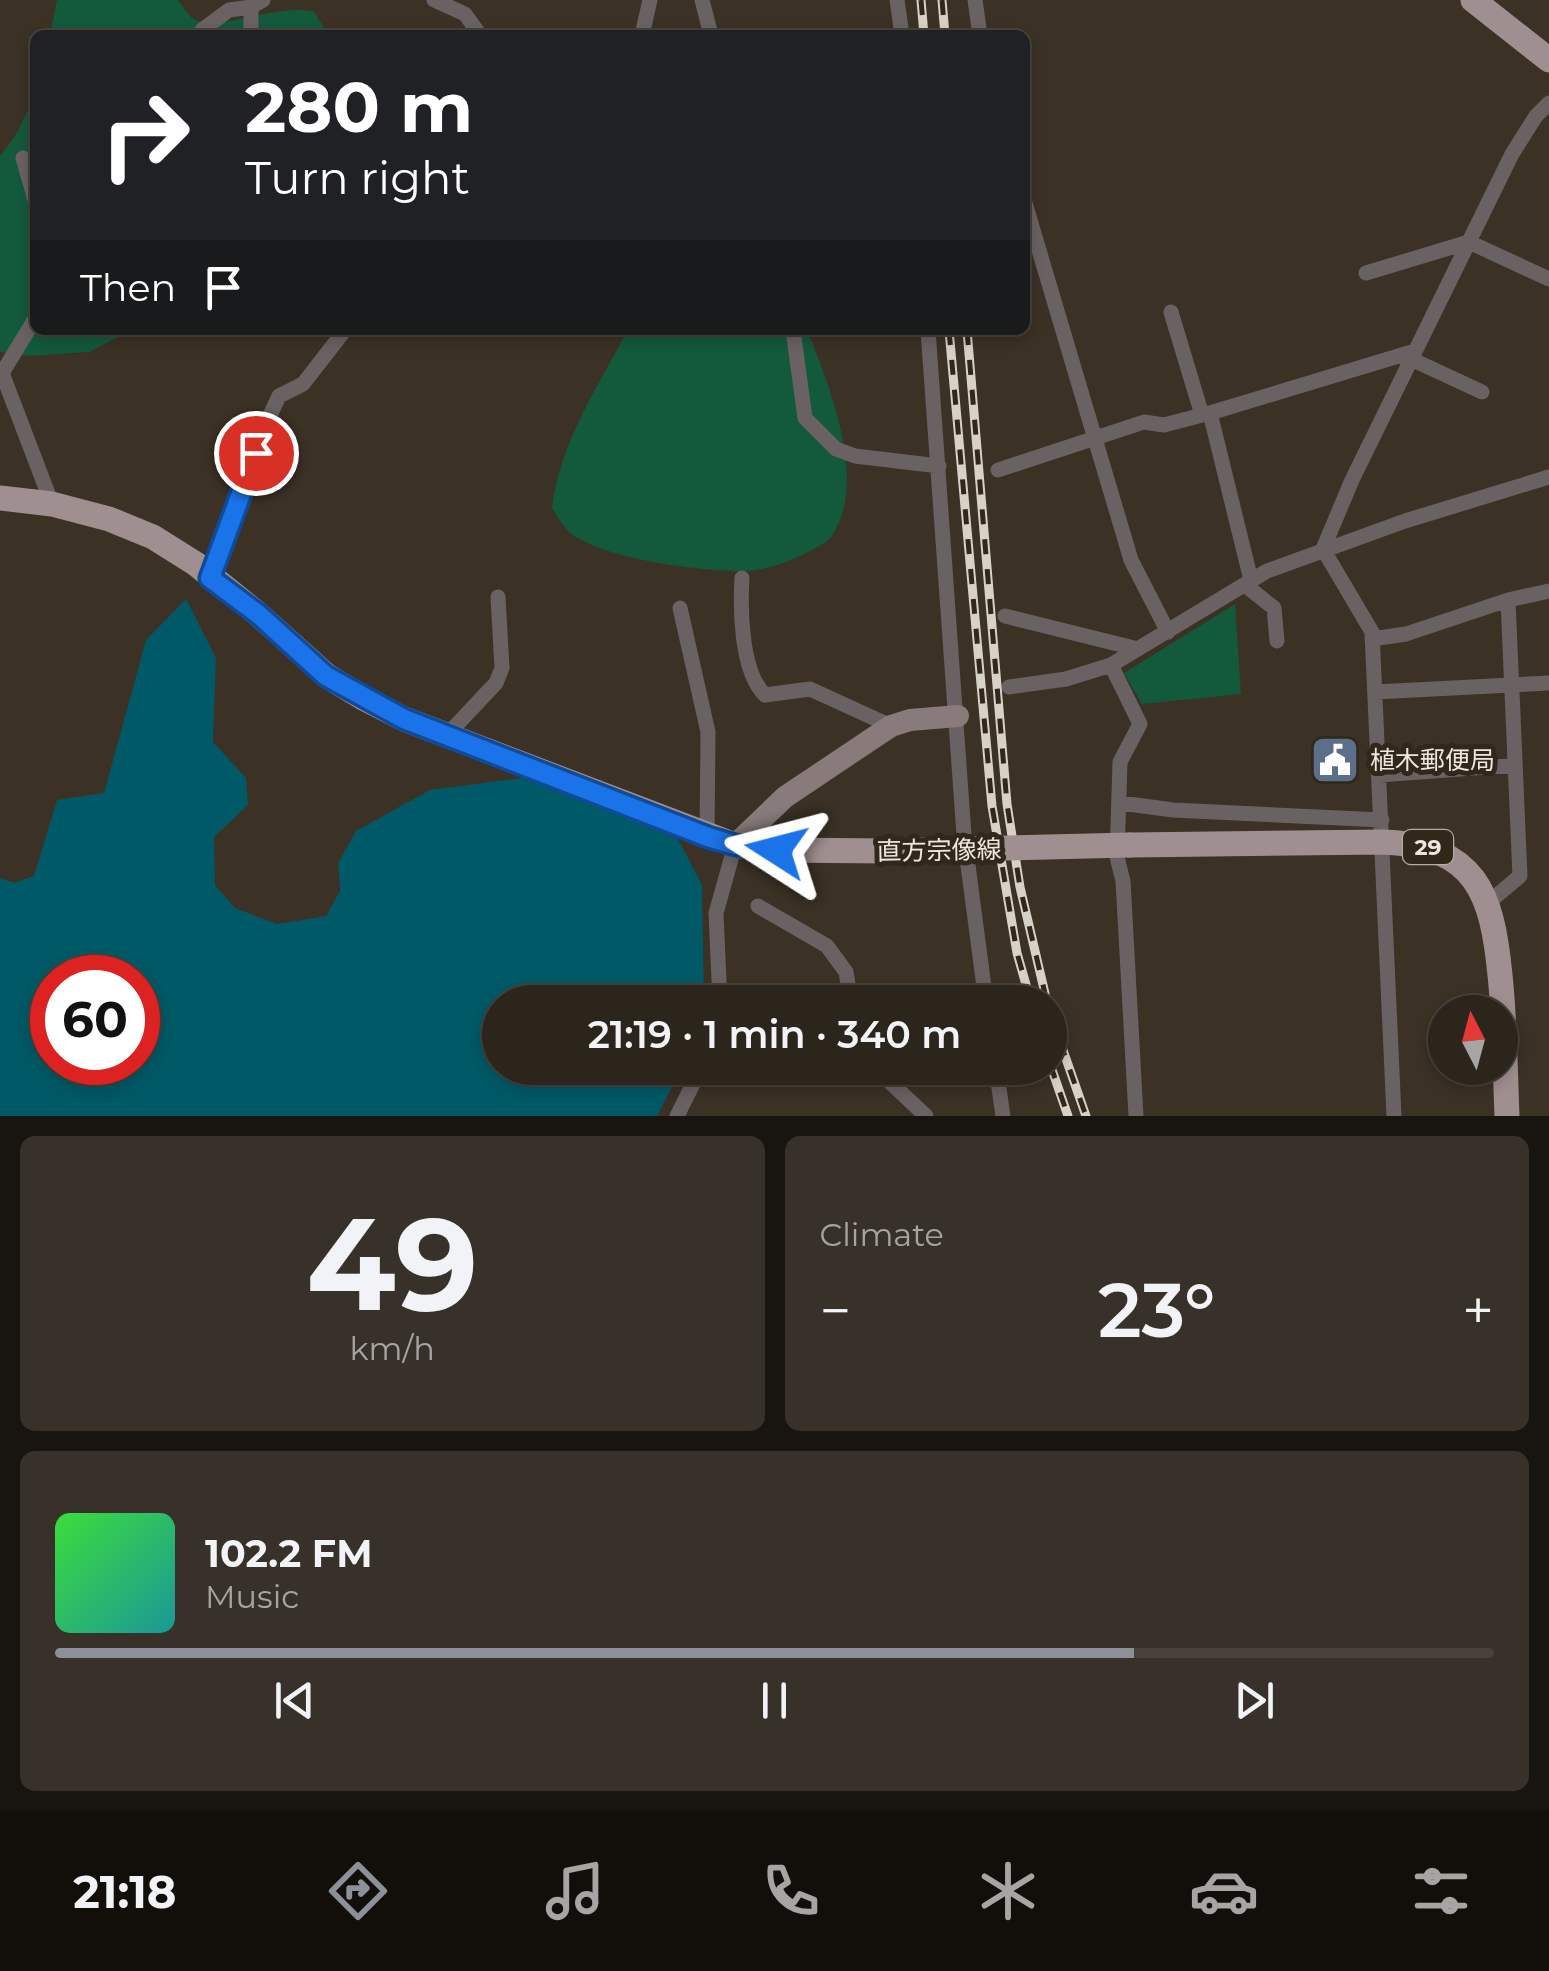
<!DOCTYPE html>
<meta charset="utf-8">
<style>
:root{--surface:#2c251c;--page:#383129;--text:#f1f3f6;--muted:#a6a5a3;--line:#48423b;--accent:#8c9099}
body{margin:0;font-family:Montserrat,"Noto Sans JP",sans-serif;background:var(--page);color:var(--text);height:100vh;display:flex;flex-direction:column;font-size:38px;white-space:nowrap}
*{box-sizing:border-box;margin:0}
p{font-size:32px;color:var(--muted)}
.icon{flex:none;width:55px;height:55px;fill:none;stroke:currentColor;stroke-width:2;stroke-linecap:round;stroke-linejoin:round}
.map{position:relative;height:1116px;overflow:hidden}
.drawer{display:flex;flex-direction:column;gap:20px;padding:20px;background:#18140f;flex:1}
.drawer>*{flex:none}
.hud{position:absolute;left:30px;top:30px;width:1000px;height:305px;border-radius:15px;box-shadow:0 5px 15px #0003,0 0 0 2px var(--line);background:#202124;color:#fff;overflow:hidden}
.needle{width:65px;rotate:354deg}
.buttons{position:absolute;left:1428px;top:995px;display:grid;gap:20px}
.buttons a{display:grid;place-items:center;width:90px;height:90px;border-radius:50%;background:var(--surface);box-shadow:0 5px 15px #0003,0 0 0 2px var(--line);font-size:50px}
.speed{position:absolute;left:30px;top:955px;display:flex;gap:20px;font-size:50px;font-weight:700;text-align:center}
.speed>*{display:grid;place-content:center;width:130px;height:130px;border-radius:50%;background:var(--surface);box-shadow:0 5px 15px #0003,0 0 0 2px var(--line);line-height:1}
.speed .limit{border:15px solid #d22;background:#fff;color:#111}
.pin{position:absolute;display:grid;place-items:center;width:85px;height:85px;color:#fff;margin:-42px;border:5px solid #fff;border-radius:50%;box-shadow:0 2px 10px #0007}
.me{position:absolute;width:110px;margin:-55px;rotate:279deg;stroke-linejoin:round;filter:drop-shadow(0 0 8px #0008)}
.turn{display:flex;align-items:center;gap:35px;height:210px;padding:0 50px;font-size:45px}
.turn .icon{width:130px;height:130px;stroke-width:2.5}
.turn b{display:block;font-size:70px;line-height:85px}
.then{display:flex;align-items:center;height:95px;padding:0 50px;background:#0003;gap:20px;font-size:38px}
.big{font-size:75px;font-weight:600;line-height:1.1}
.drawer .tile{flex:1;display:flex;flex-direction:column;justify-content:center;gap:15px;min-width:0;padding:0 35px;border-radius:15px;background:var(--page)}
.drawer .dial{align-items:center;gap:0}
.dial b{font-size:130px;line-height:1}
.song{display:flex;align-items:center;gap:30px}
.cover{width:120px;height:120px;border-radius:15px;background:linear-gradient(135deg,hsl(120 70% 55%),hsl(180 70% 35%))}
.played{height:10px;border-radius:5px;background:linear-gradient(90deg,var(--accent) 75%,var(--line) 75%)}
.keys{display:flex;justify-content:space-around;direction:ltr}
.heat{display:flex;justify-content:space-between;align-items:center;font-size:55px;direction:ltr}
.drawer .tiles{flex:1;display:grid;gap:20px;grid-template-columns:1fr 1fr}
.tile:last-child{grid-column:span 2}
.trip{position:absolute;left:482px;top:985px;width:585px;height:100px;border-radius:50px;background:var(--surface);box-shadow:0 5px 15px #0003,0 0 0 2px var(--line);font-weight:600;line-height:100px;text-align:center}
.menu{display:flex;height:160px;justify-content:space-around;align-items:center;background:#120f0b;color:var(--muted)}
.menu .icon{width:70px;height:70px}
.menu .selected{color:var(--accent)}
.menu b{font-size:45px;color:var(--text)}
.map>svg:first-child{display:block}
.green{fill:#13593c}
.water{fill:#005966;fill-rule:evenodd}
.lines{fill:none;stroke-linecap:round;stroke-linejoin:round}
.street{stroke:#6a6262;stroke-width:15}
.secondary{stroke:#897b7c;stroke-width:22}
.primary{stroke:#a08f90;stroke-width:25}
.rail-casing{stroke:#d7d1c8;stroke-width:9}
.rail{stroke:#31271b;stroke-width:5;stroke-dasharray:15;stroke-linecap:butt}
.primary-bridge{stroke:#a08f90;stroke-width:25}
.route-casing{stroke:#114b97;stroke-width:25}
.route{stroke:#1a73e8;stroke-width:18}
.labels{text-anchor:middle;stroke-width:10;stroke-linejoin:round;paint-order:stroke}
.shield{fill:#31271b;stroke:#b5ada4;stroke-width:2.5}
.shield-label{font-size:22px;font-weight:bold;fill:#ede7df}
.poi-label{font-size:25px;fill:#ede7df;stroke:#31271b;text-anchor:start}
.street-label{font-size:25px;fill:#ede7df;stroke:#31271b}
</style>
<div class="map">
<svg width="1549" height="1116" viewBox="0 0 1549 1116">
<rect width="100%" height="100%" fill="#3b3125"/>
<!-- green -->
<path class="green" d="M57,0h121c5,6 9,15 16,19 25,15 82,-17 120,-7l15,23h-279z
M35,95v235h97l-43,22 -61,4 -28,-4v-196l17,-23z
M628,330h179c23,57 61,150 25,206 -4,6 -12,9 -18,13 -23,12 -47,22 -73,22 -43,0 -137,-12 -171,-38 -7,-6 -13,-17 -18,-25 7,-63 46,-123 76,-178z
M1235,604l6,90 -99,10 -18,-31z"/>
<!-- water -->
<path class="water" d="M186,599l30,59 -3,84 33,36 2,27 -34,32 1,48 20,23 42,16 49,-8 14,-25 -2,-28 18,-32 74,-41 107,-14 58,22 83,41 24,46 2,117h-204v66h182l-25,48h-657v-238l14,5 20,-7 23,-76 47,-7 42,-153zM52,978h86v84h-86z"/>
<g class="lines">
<!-- street -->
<path class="street" d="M434,0l31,14 15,21
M702,0l9,35
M897,0l5,35
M975,0l5,35
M202,30l27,-20 22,-3
M251,35v-28l12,-7
M642,35l8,-35
M23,158l12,42
M1025,203l106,357 37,72
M1366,273l103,-31 80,37
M1171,312l31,103
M35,319l-33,54 50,131
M793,330l12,88 31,31 19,7 84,10
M928,330l36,505 22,167
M1411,359l71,33
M998,470l146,-48 20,3 46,-12
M210,578l56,-154 13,-28 24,-12 42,-54
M742,578c-2,32 -1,94 23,117l45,-6 81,37
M1251,580l-41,-167 205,-62
M1245,585l29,23 3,33
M680,608l28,124 -1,105
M1005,616l133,33
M1372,639l34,-5 102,-34
M1111,665l29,59 -20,38 -3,95 6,24 13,235
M1009,687l57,-8 45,-14 156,-94 138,-50 144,-44
M1375,692l174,-9
M447,735l49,-52 6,-15 -4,-71
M1379,775l136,-10
M1121,803l52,7 209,10
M1488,903l32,-27 -12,-276 41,-9
M758,906l69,40 19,26 5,30
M720,1002l-4,-89 19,-68
M875,1068l51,48
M996,1068l7,48
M677,1116l24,-48
M1394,1116l-22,-484 -49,-83 29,-69 160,-326 24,-38 13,-13"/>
<!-- secondary -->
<path class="secondary" d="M735,845l50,-48 106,-71 19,-6 48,-4"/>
<!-- primary -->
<path class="primary" d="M1473,0l76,60
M0,498l52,6 57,15 44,18 43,27 62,50 69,62 38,23 39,20 331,126 41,5 111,1
M1130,845l254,-3c92,4 108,51 116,133 5,47 5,94 7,141"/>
<!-- rail casing -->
<g class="rail-casing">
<path id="rail" d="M921,0l3,35
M942,0l3,35
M949,330l43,476 25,147 14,49
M967,330l40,474 13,83 27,115
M1050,1013l36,103
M1050,1064l18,52"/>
</g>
<!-- rail -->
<use href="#rail" class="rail"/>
<!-- primary-bridge -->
<path class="primary-bridge" d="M887,851l243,-6"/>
</g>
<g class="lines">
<!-- route casing -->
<g class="route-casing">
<path id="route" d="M256,453l-46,125 48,36 68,62 78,43 304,118 27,8 41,5"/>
</g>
<!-- route -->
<use href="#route" class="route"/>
</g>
<!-- icons -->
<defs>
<g id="civic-square" transform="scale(2.5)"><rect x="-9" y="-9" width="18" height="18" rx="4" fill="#5c6f8a" stroke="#31271b"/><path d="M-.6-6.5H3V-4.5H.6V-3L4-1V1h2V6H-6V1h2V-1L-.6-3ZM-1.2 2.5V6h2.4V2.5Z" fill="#fff"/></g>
</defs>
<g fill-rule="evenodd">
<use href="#civic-square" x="1335" y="760"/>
</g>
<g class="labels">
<!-- shield labels -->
<rect class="shield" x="1403" y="830" width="50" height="34" rx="8"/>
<g class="shield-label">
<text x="1428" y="855">29</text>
</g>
<!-- poi labels -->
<g class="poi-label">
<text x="1370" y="769">植木郵便局</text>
</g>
<!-- street labels -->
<g class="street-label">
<text transform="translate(939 850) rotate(-1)" y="9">直方宗像線</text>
</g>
</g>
</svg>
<div class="buttons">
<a><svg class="needle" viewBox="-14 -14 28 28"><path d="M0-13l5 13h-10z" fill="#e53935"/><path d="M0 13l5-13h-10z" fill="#a6a5a3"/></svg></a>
</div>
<div class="speed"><div class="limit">60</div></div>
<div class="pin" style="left:256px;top:453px;background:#d93025"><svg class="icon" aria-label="arrive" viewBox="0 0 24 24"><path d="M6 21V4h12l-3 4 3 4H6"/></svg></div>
<svg class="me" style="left:776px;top:850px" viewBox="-20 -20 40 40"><path d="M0-17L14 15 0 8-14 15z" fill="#1a73e8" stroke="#fff" stroke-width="4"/></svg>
<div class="trip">21:19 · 1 min · 340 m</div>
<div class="hud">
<div class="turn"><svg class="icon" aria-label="right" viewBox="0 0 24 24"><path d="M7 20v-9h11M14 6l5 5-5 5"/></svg><div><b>280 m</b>Turn right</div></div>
<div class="then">Then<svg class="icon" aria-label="arrive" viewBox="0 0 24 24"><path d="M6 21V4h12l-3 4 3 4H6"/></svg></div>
</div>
</div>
<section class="drawer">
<div class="tiles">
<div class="tile dial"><b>49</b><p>km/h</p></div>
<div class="tile"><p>Climate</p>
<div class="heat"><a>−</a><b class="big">23°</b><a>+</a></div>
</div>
<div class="tile">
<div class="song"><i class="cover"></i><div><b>102.2 FM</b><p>Music</p></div></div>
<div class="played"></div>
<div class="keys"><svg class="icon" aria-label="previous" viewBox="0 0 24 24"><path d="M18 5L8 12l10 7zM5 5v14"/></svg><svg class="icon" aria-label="pause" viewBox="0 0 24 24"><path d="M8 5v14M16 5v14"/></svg><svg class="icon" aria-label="next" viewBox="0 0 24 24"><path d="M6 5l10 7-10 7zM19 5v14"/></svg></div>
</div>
</div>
</section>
<nav class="menu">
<b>21:18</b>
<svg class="icon selected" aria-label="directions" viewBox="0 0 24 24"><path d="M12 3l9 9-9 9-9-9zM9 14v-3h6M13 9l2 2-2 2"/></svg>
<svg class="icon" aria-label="music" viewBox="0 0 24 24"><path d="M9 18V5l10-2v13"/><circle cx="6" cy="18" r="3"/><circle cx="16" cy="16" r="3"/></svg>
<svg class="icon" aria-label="phone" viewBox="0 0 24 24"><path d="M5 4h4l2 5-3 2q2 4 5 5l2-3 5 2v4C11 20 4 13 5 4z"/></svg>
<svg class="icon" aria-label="climate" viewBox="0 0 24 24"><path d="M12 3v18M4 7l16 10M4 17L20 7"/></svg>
<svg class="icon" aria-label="car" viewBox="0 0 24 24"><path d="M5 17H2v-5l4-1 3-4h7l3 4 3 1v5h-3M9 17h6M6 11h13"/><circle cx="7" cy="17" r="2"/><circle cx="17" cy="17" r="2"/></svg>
<svg class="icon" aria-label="filters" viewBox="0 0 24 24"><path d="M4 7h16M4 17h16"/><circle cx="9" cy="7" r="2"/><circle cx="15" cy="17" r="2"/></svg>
</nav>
